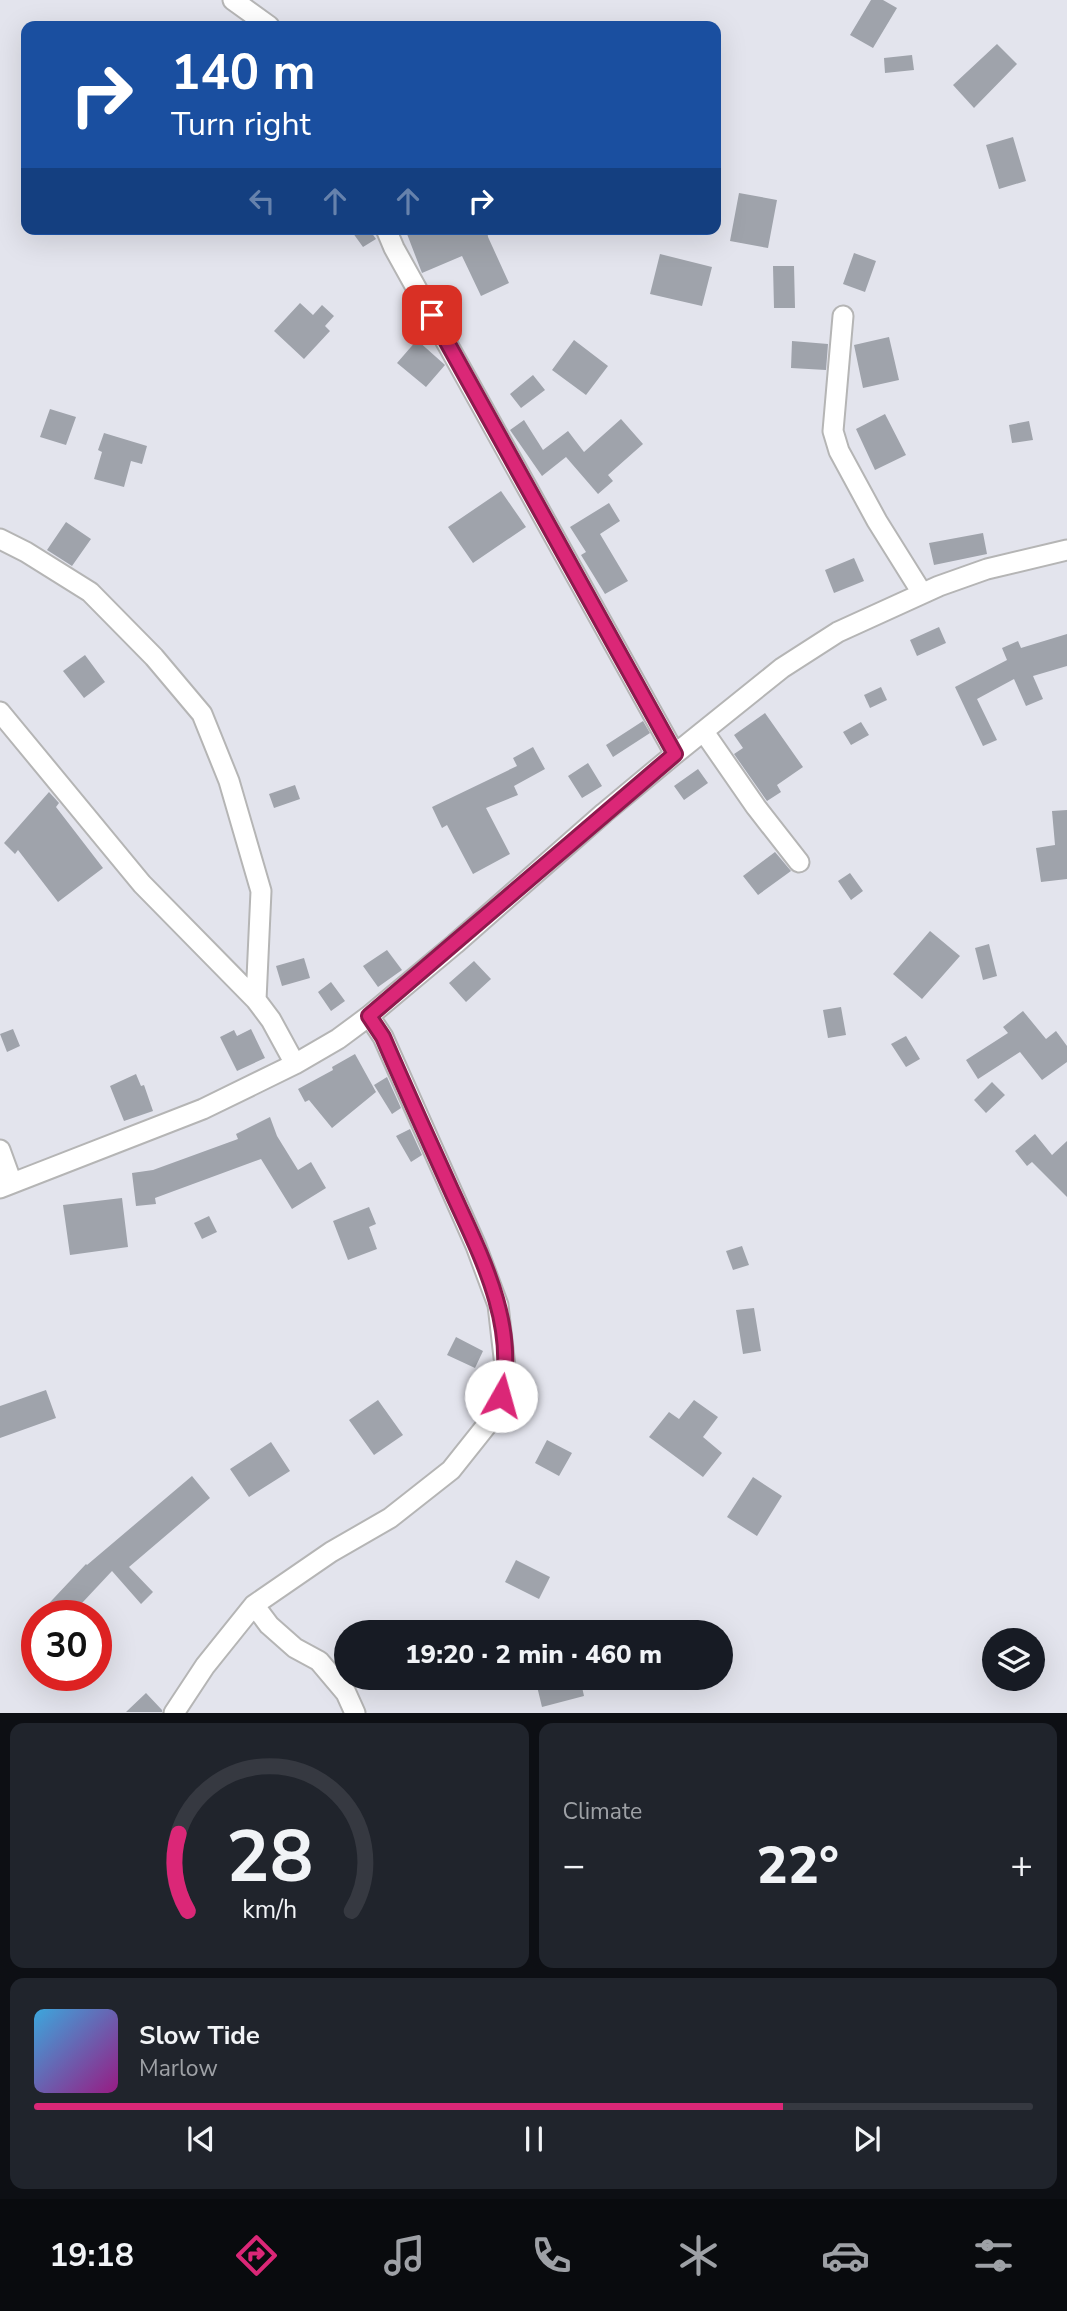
<!DOCTYPE html>
<meta charset="utf-8">
<style>
:root{--surface:#171b24;--page:#20242c;--text:#f1f3f6;--muted:#9ea1a6;--line:#363941;--accent:#db2777}
body{margin:0;font-family:"Nunito Sans",sans-serif;background:var(--page);color:var(--text);height:100vh;display:flex;flex-direction:column;font-size:26px;white-space:nowrap}
*{box-sizing:border-box;margin:0}
p{font-size:23px;color:var(--muted)}
.icon{flex:none;width:38px;height:38px;fill:none;stroke:currentColor;stroke-width:2;stroke-linecap:round;stroke-linejoin:round}
.map{position:relative;height:1713px;overflow:hidden}
.details{display:flex;flex-direction:column;gap:10px;padding:10px;background:#0d0f14;flex:1}
.details>*{flex:none}
.guide{position:absolute;left:21px;top:21px;width:700px;height:214px;border-radius:14px;box-shadow:0 7px 28px #0002;background:#1a4fa0;color:#fff;overflow:hidden}
.tools{position:absolute;left:982px;top:1628px;display:grid;gap:14px}
.tools a{display:grid;place-items:center;width:63px;height:63px;border-radius:50%;background:var(--surface);box-shadow:0 7px 28px #0002;font-size:35px}
.speed{position:absolute;left:21px;top:1600px;display:flex;gap:14px;font-size:35px;font-weight:700;text-align:center}
.speed>*{display:grid;place-content:center;width:91px;height:91px;border-radius:50%;background:var(--surface);box-shadow:0 7px 28px #0002;line-height:1}
.speed .limit{border:10px solid #d22;background:#fff;color:#111}
.pin{position:absolute;display:grid;place-items:center;width:60px;height:60px;color:#fff;margin:-30px;border-radius:14px;box-shadow:0 4px 10px #0006}
.me{position:absolute;width:77px;margin:-38px;rotate:7deg;stroke-linejoin:round;filter:drop-shadow(0 0 5px #0008)}
.turn{display:flex;align-items:center;gap:24px;height:147px;padding:0 35px;font-size:32px}
.turn .icon{width:91px;height:91px;stroke-width:2.5}
.turn b{display:block;font-size:49px;line-height:60px}
.lanes{display:flex;align-items:center;height:66px;padding:0 35px;background:#0003;justify-content:center;gap:35px;direction:ltr}
.lanes .off{opacity:.35}
.big{font-size:52px;font-weight:800;line-height:1.1}
.details .widget{flex:1;display:flex;flex-direction:column;justify-content:center;gap:10px;min-width:0;padding:0 24px;border-radius:14px;background:var(--page)}
.details .dial{align-items:center;gap:0}
.dial svg{height:182px;overflow:visible;fill:none;stroke:var(--line);stroke-width:7;stroke-linecap:round;text-anchor:middle}
.dial text{fill:var(--text);stroke:none}
.song{display:flex;align-items:center;gap:21px}
.cover{width:84px;height:84px;border-radius:10px;background:linear-gradient(135deg,hsl(200 70% 55%),hsl(310 70% 35%))}
.played{height:7px;border-radius:4px;background:linear-gradient(90deg,var(--accent) 75%,var(--line) 75%)}
.keys{display:flex;justify-content:space-around;direction:ltr}
.heat{display:flex;justify-content:space-between;align-items:center;font-size:38px;direction:ltr}
.details .tiles{flex:1;display:grid;gap:10px;grid-template-columns:1fr 1fr}
.widget:last-child{grid-column:span 2}
.trip{position:absolute;left:334px;top:1620px;width:399px;height:70px;border-radius:35px;background:var(--surface);box-shadow:0 7px 28px #0002;font-weight:800;line-height:70px;text-align:center}
.tabs{display:flex;height:112px;justify-content:space-around;align-items:center;background:#090b0e;color:var(--muted)}
.tabs .icon{width:49px;height:49px}
.tabs .current{color:var(--accent)}
.tabs b{font-size:32px;color:var(--text)}
.map>svg:first-child{display:block}
.building{fill:#9fa3ab}
.lines{fill:none;stroke-linecap:round;stroke-linejoin:round}
.minor-casing{stroke:#b5b5b5;stroke-width:23}
.minor{stroke:#fff;stroke-width:19}
.route-casing{stroke:#8e194d;stroke-width:18}
.route{stroke:#db2777;stroke-width:12}
</style>
<div class="map">
<svg width="1067" height="1713" viewBox="0 0 1067 1713">
<rect width="100%" height="100%" fill="#e3e4ed"/>
<!-- building -->
<path class="building" d="M871,0h12l14,8 -24,40 -23,-13z
M997,44l20,20 -43,44 -21,-23z
M912,55l2,15 -29,3 -1,-15z
M1013,137l13,44 -27,8 -13,-44z
M739,193l38,7 -9,48 -38,-7z
M350,229h19l7,10 -13,8z
M418,229h69l1,8 21,46 -28,13 -19,-40 -40,17 -15,-39z
M854,253l22,8 -11,31 -22,-8z
M660,254l52,13 -10,39 -52,-12z
M773,266h21l1,42h-21z
M300,303l13,12 9,-10 12,11 -9,10 5,5 -26,28 -30,-28z
M889,337l10,43 -36,8 -9,-43z
M417,340l28,25 -19,22 -29,-24z
M574,340l34,26 -22,29 -34,-25z
M792,341l36,3 -2,26 -35,-2z
M533,375l12,15 -24,18 -11,-14z
M50,409l26,8 -10,28 -26,-8z
M885,414l21,41 -31,15 -19,-41z
M621,419l22,25 -35,31 5,6 -15,13 -32,-37 -24,19 -32,-46 14,-10 19,30 25,-19 16,21z
M1029,421l4,19 -21,3 -3,-18z
M104,433l43,13 -5,18 -11,-3 -7,26 -30,-8 8,-27 -4,-2z
M501,491l25,36 -53,36 -25,-36z
M609,503l11,18 -20,13 28,47 -23,13 -24,-39 5,-3 -16,-25z
M66,522l25,17 -19,27 -25,-16z
M983,533l4,21 -53,11 -5,-22z
M854,558l10,23 -30,12 -9,-23z
M939,627l7,16 -29,13 -7,-16z
M1067,634v32l-34,10 10,23 -17,7 -12,-27 -37,20 20,41 -14,6 -28,-59 52,-27 -5,-12 16,-7 3,7z
M85,655l20,27 -21,16 -21,-27z
M881,687l6,13 -17,8 -6,-13z
M765,713l38,54 -26,18 4,7 -14,9 -33,-47 9,-6 -9,-13z
M643,721l7,12 -37,24 -7,-12z
M861,722l8,13 -18,10 -8,-13z
M533,747l12,22 -31,17 4,9 -32,13 24,46 -37,20 -26,-49 -5,3 -10,-21 85,-41 -4,-8z
M588,763l14,23 -20,12 -14,-22z
M698,769l10,14 -24,17 -10,-14z
M295,785l5,14 -26,9 -5,-14z
M49,792l10,11 -3,4 47,61 -45,34 -40,-52 -3,4 -11,-11z
M1067,810v69l-26,3 -5,-34 19,-3 -3,-34z
M775,852l16,19 -33,24 -15,-19z
M850,873l13,18 -12,9 -13,-19z
M930,931l30,25 -38,43 -29,-25z
M989,944l8,32 -14,4 -8,-32z
M387,950l15,20 -24,17 -15,-21z
M304,958l6,20 -28,8 -6,-20z
M474,961l17,18 -25,23 -17,-19z
M331,982l14,19 -14,10 -13,-19z
M841,1007l5,28 -18,3 -5,-28z
M1023,1011l23,28 10,-8 11,15v16l-25,18 -22,-28 -42,27 -12,-19 42,-27 -5,-6z
M13,1029l7,17 -13,6 -7,-18z
M251,1029l14,29 -28,13 -17,-34 14,-7 3,6z
M906,1036l14,23 -14,8 -15,-23z
M355,1054l21,38 -44,36 -23,-28 -4,2 -7,-13 35,-19 -1,-3z
M136,1074l5,12 3,-1 9,26 -29,10 -14,-35z
M387,1077l14,31 -9,6 -18,-29z
M992,1082l13,13 -19,18 -12,-13z
M270,1117l7,19 21,34 13,-8 15,26 -34,21 -31,-50 -106,39 1,6 -20,2 -4,-33 21,-3 85,-31 -2,-5z
M410,1129l12,26 -11,7 -15,-26z
M1035,1134l17,21 15,-14v56l-35,-35 -5,4 -12,-15z
M122,1198l6,49 -58,8 -7,-50z
M369,1207l7,17 -7,3 8,22 -29,11 -15,-39z
M209,1216l8,16 -15,7 -8,-16z
M742,1246l7,19 -16,5 -7,-19z
M754,1308l7,43 -18,3 -7,-44z
M456,1337l27,14 -8,17 -28,-13z
M46,1390l10,28 -56,20v-32z
M378,1400l25,35 -29,20 -25,-35z
M694,1400l24,17 -15,20 19,16 -19,24 -54,-40 20,-25 10,7z
M547,1440l25,13 -13,23 -24,-13z
M271,1442l19,29 -41,26 -19,-28z
M192,1476l18,22 -81,69 24,25 -12,12 -29,-33 -30,32 14,12h-58l48,-51 1,1z
M753,1477l29,19 -25,40 -30,-19z
M516,1560l34,17 -11,22 -34,-17z
M535,1678h45l4,18 -42,11z
M146,1693l16,17v2h-36z"/>
<g class="lines">
<!-- minor casing -->
<g class="minor-casing">
<path id="minor" d="M233,0l36,26
M386,229l8,19 281,506
M843,316l-10,115 6,20 38,70 45,72
M0,539l26,13 64,40 64,65 48,57 27,67 32,110 -5,109
M0,712l142,172 114,116 15,20 24,44
M704,732l52,75 43,55
M0,1150l12,33
M0,1188l203,-79 92,-45 43,-25 31,-23 86,-72 149,-131 71,-59 107,-86 56,-36 101,-46 48,-17 80,-19
M254,1605l15,20 26,23 24,13 27,32 9,20
M174,1713l31,-47 49,-61 77,-53 59,-34 61,-48 35,-44 15,-30 5,-21 -8,-70 -22,-59 -93,-209 -14,-21"/>
</g>
<!-- minor -->
<use href="#minor" class="minor"/>
</g>
<g class="lines">
<!-- route casing -->
<g class="route-casing">
<path id="route" d="M432,315l243,439 -306,262 14,21c21,49 43,97 65,146 29,65 71,140 53,213"/>
</g>
<!-- route -->
<use href="#route" class="route"/>
</g>
</svg>
<div class="tools">
<a><svg class="icon" aria-label="layers" viewBox="0 0 24 24"><path d="M12 4l9 5-9 5-9-5zM3 14l9 5 9-5"/></svg></a>
</div>
<div class="speed"><div class="limit">30</div></div>
<div class="pin" style="left:432px;top:315px;background:#d93025"><svg class="icon" aria-label="arrive" viewBox="0 0 24 24"><path d="M6 21V4h12l-3 4 3 4H6"/></svg></div>
<svg class="me" style="left:501px;top:1396px" viewBox="-20 -20 40 40"><circle r="19" fill="#fff"/><path d="M0-13L10 11 0 6-10 11z" fill="#db2777"/></svg>
<div class="trip">19:20 · 2 min · 460 m</div>
<div class="guide">
<div class="turn"><svg class="icon" aria-label="right" viewBox="0 0 24 24"><path d="M7 20v-9h11M14 6l5 5-5 5"/></svg><div><b>140 m</b>Turn right</div></div>
<div class="lanes"><svg class="icon off" aria-label="left" viewBox="0 0 24 24"><path d="M17 20v-9H6M10 6l-5 5 5 5"/></svg><svg class="icon off" aria-label="ahead" viewBox="0 0 24 24"><path d="M12 20V5M6 11l6-6 6 6"/></svg><svg class="icon off" aria-label="ahead" viewBox="0 0 24 24"><path d="M12 20V5M6 11l6-6 6 6"/></svg><svg class="icon" aria-label="right" viewBox="0 0 24 24"><path d="M7 20v-9h11M14 6l5 5-5 5"/></svg></div>
</div>
</div>
<section class="details">
<div class="tiles">
<div class="widget dial"><svg viewBox="0 0 100 80">
<path d="M14 69A42 42 0 1 1 86 69"/>
<path d="M14 69A42 42 0 0 1 10 35" stroke="#db2777"/>
<text x="50" y="56" font-size="32" font-weight="700">28</text>
<text x="50" y="72" font-size="11">km/h</text>
</svg></div>
<div class="widget"><p>Climate</p>
<div class="heat"><a>−</a><b class="big">22°</b><a>+</a></div>
</div>
<div class="widget">
<div class="song"><i class="cover"></i><div><b>Slow Tide</b><p>Marlow</p></div></div>
<div class="played"></div>
<div class="keys"><svg class="icon" aria-label="previous" viewBox="0 0 24 24"><path d="M18 5L8 12l10 7zM5 5v14"/></svg><svg class="icon" aria-label="pause" viewBox="0 0 24 24"><path d="M8 5v14M16 5v14"/></svg><svg class="icon" aria-label="next" viewBox="0 0 24 24"><path d="M6 5l10 7-10 7zM19 5v14"/></svg></div>
</div>
</div>
</section>
<nav class="tabs">
<b>19:18</b>
<svg class="icon current" aria-label="directions" viewBox="0 0 24 24"><path d="M12 3l9 9-9 9-9-9zM9 14v-3h6M13 9l2 2-2 2"/></svg>
<svg class="icon" aria-label="music" viewBox="0 0 24 24"><path d="M9 18V5l10-2v13"/><circle cx="6" cy="18" r="3"/><circle cx="16" cy="16" r="3"/></svg>
<svg class="icon" aria-label="phone" viewBox="0 0 24 24"><path d="M5 4h4l2 5-3 2q2 4 5 5l2-3 5 2v4C11 20 4 13 5 4z"/></svg>
<svg class="icon" aria-label="climate" viewBox="0 0 24 24"><path d="M12 3v18M4 7l16 10M4 17L20 7"/></svg>
<svg class="icon" aria-label="car" viewBox="0 0 24 24"><path d="M5 17H2v-5l4-1 3-4h7l3 4 3 1v5h-3M9 17h6M6 11h13"/><circle cx="7" cy="17" r="2"/><circle cx="17" cy="17" r="2"/></svg>
<svg class="icon" aria-label="filters" viewBox="0 0 24 24"><path d="M4 7h16M4 17h16"/><circle cx="9" cy="7" r="2"/><circle cx="15" cy="17" r="2"/></svg>
</nav>
